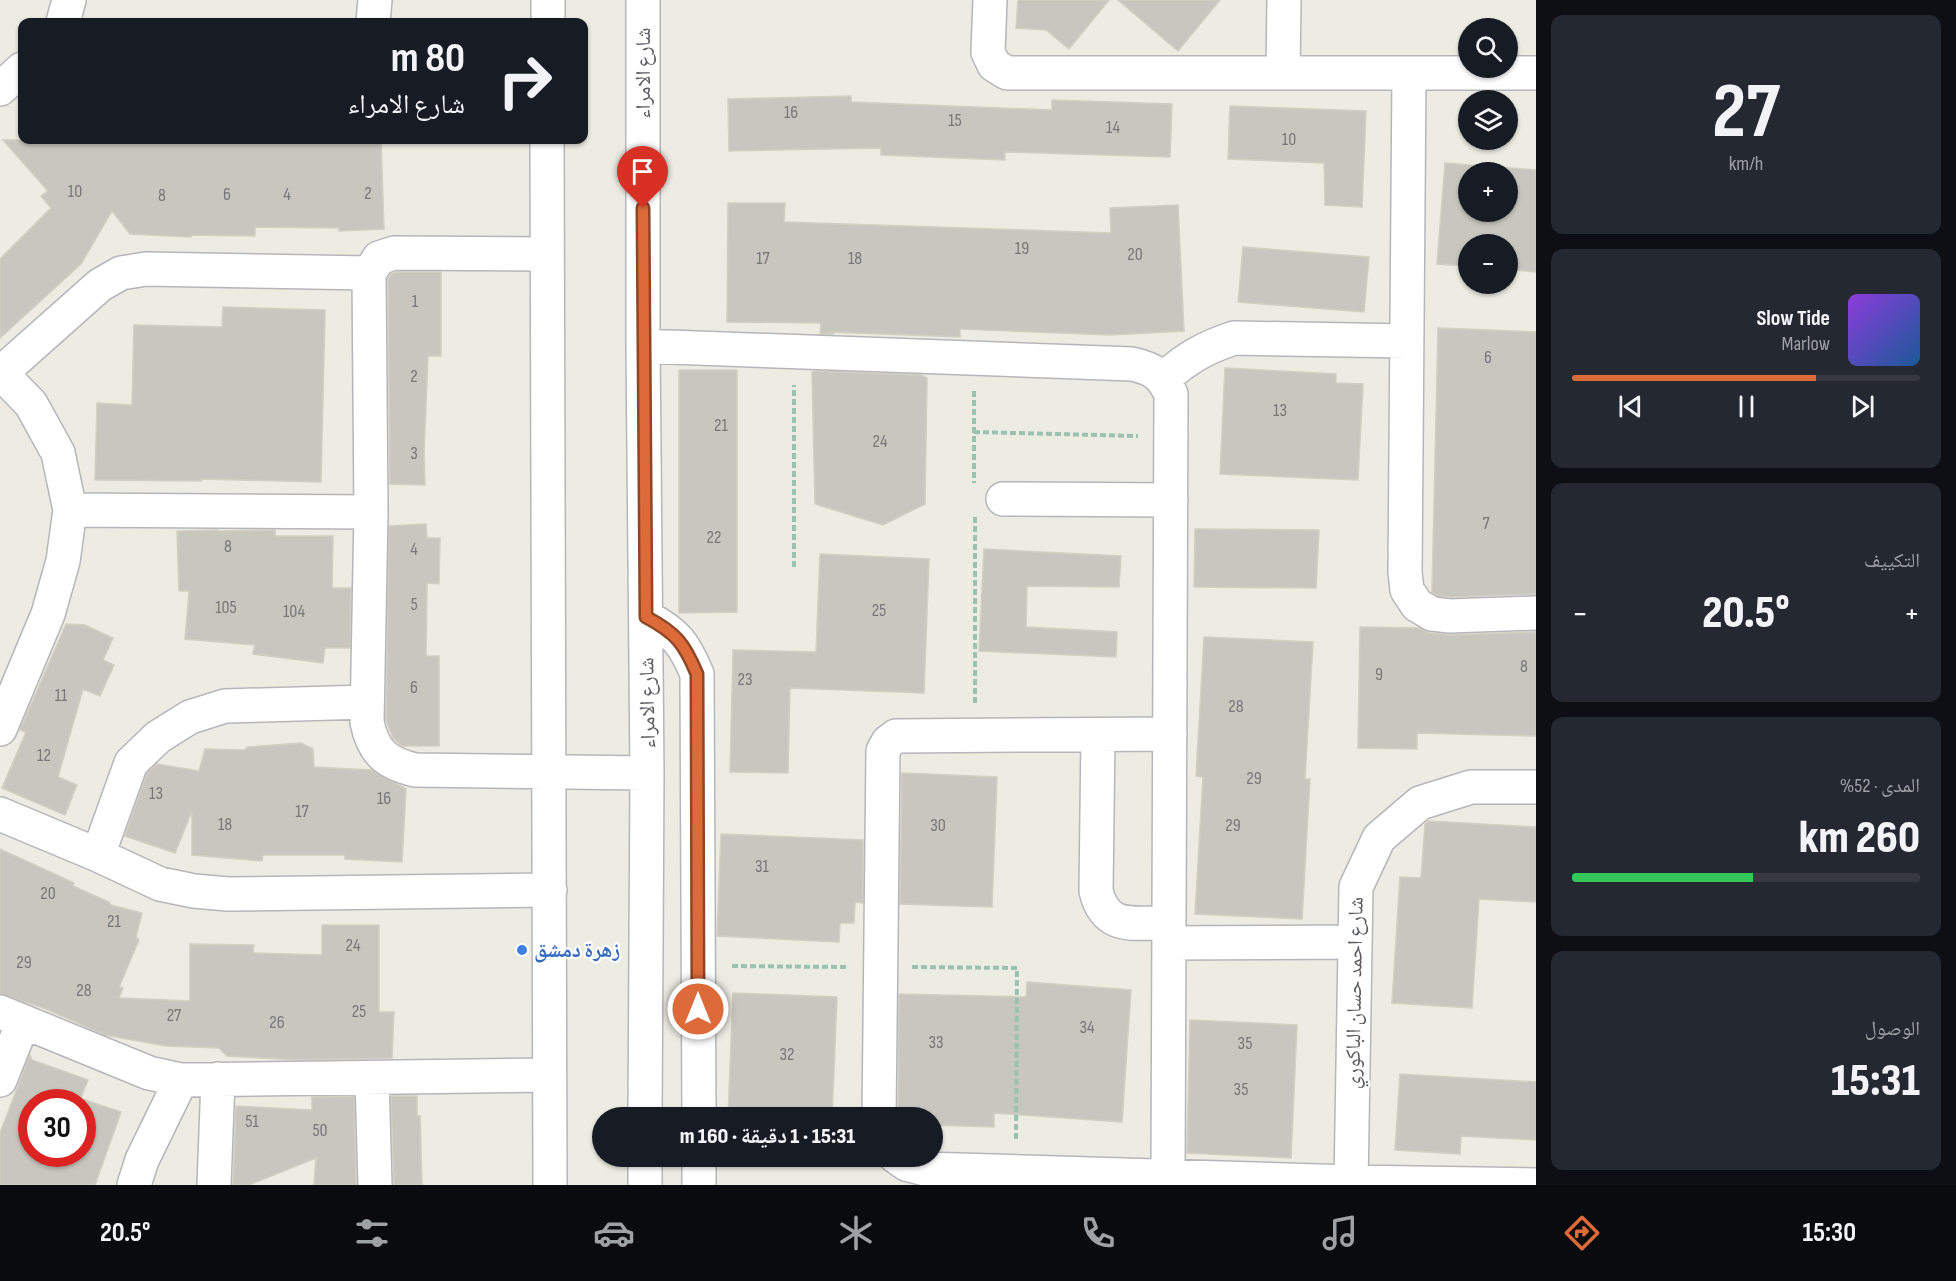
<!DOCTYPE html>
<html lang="ar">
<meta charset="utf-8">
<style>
:root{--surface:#171b24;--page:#242831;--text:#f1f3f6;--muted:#9ea1a6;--line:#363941;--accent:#dc6b39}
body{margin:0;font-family:"Sofia Sans Condensed","Noto Naskh Arabic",sans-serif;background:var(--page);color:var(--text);direction:rtl;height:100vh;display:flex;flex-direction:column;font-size:22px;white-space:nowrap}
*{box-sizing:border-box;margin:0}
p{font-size:20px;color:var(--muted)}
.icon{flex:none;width:33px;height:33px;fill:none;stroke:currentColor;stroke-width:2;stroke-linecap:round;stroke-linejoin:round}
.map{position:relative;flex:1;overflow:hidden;direction:ltr}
.details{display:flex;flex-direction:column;gap:15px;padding:15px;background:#0d0f14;width:420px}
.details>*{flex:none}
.guide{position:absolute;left:18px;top:18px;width:570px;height:126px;border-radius:12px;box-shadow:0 2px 4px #0004;direction:rtl;background:#171b24;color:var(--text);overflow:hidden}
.buttons{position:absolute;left:1458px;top:18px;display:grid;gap:12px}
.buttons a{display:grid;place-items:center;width:60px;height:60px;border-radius:50%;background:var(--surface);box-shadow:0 2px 4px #0004;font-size:30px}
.speed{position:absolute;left:18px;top:1089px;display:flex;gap:12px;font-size:30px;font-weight:700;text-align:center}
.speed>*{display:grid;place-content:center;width:78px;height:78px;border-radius:50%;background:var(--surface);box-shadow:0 2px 4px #0004;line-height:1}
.speed .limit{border:9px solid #d22;background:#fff;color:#111}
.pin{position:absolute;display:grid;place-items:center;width:51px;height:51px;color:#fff;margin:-62px -26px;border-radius:50% 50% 50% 0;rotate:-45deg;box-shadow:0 0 6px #0007}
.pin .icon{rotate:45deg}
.me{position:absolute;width:66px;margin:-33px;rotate:0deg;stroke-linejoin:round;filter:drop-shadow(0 0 4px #0008)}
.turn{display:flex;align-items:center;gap:21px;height:126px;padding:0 24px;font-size:27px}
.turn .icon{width:78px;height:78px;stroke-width:2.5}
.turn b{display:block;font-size:42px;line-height:51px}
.big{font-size:45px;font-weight:800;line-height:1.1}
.details .tile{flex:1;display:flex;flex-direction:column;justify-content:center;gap:9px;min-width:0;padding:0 21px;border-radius:12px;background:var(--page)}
.details .dial{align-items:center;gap:0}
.dial b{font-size:78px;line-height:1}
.song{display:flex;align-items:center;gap:18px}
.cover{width:72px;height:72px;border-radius:9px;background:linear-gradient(135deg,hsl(270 70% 55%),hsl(210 70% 35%))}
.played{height:6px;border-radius:3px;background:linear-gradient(90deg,var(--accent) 70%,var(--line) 70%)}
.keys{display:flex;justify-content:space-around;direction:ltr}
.heat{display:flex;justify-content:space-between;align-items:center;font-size:33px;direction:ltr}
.charge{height:9px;border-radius:4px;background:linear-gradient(90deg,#34c759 52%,var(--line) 0)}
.trip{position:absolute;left:592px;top:1107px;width:351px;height:60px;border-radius:30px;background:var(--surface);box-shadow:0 2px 4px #0004;font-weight:800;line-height:60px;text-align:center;direction:rtl}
.tab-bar{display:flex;height:96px;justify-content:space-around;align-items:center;background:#090b0e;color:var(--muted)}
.tab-bar .icon{width:42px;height:42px}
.tab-bar .on{color:var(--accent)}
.tab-bar b{font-size:27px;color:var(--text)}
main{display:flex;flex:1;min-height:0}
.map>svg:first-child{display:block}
.building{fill:#c8c7bf;stroke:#d1cfc1;stroke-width:1.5;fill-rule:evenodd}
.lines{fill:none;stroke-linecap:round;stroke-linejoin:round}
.minor-casing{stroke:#b5b6bc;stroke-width:36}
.path{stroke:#9bc2af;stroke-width:4;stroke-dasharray:6 3;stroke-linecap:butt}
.minor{stroke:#fff;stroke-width:33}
.route-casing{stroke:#8f4625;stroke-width:15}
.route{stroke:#dc6b39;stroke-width:10}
.shop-dot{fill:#3f7fe0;stroke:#fff;stroke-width:2}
.labels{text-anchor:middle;stroke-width:4.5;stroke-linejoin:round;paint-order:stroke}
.number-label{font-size:18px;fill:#767779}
.street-label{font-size:21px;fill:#5b5c62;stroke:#fff}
.shop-label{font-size:21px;font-weight:bold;fill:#366cbe;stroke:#fff;text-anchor:start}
</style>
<main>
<section class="details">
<div class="tile dial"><b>27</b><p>km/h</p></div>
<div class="tile">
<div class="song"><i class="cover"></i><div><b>Slow Tide</b><p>Marlow</p></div></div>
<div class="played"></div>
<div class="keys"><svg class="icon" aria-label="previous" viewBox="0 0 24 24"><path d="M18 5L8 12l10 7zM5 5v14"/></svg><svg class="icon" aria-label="pause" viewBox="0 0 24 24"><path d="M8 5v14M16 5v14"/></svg><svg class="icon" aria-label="next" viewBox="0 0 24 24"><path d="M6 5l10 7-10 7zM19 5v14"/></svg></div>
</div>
<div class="tile"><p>التكييف</p>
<div class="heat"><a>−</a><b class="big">20.5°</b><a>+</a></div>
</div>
<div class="tile"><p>المدى · 52%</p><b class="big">260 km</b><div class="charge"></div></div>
<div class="tile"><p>الوصول</p><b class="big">15:31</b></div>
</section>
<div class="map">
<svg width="1536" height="1185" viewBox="0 0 1536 1185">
<rect width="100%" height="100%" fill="#ecece3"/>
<!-- building -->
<path class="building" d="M1018,0h91l-40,49 -23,-19 -30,-2z
M1118,0h102l-42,51z
M851,96v6l201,8v-10l120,4 -2,53 -165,-5v8l-124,-5v-7l-152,3 -1,-52z
M1230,106l136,5 -4,96 -37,-2 -1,-42 -96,-4z
M3,140h378l3,89 -45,2v-3l-84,-1v9l-64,-1v2l-61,-3 -18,-23 -31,53 -81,74v-79l51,-51 -10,-12 7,-5z
M1445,163l91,7v102l-28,-3v-25h-40v22l-31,-2zM1468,172h40v40h-40z
M728,203h57l-1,19 327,11 -1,-25 68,-3 6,126 -73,4 -151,-6v8l-131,-5 5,2h-14l1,-11 -94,-1z
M1243,247l126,10 -5,55 -126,-10z
M397,272h44v84h-13l-4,97 1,32 -35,-1 -2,-205 3,-5z
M223,307l102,3 -4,172 -120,-3v2l-106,-1 2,-77 35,2 2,-80 88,2z
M1438,328l98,4v262l-85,3 -13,-1 -6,-4z
M1225,368l111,6v9l27,1 -5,96 -138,-6z
M679,370h58v242l-58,1z
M819,371l102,4 6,3 -2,126 -42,21 -68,-21 -3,-132z
M426,524l1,14h13l-1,46 -12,-1 -1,73h13v90h-37l-9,-8 -7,-18 3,-194z
M1195,529l124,1 -3,58 -122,-1z
M218,530v1l57,-1v6h58l-1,52h19l-1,60h-25l-2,15 -70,-9 2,-9 -70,-6 4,-48h-10l-2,-60z
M984,549l137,7 -2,31 -92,-1 -1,41 91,5 -1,25 -137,-6z
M820,554l109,5 -5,134 -134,-5 -2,85 -58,-1 3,-122 83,2z
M66,624l19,1 28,13 -10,22 11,5 -14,31 -17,-7 -25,88 19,8 -12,30 -63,-27 24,-56 -6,-2z
M1360,627l59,1 11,5 20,2 86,-3v104l-119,-3v16l-59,-1z
M1204,637l109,5 -8,137h5l-8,140 -107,-5 8,-137 -7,-1z
M301,743l12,6 1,18 57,3 35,19 -4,73 -57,-3v-4h-82l-1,6 -70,-6v-44l-17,42 -50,-17 22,-63 10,-9 42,7 6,-22 39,1 4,-3z
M902,773l95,4 -5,130 -92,-3z
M1428,821l108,6v75l-57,-3 -7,109 -80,-5 8,-126 21,1 4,-54z
M721,834l142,6v63l-8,-1 -1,21h-14l-1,19 -122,-6z
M0,849l74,34 -1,3 36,16 2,3 31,8 -6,24 3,3 -20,47 4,1 -4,10 71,3v-57l64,1 -1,8 69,2v-30h57v87h15l-2,46 -93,2 -72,-4 -8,-8 -53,-2 -61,-11 -64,-28 -41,-13z
M1027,982l104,8 -9,132 -128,-9v14l-61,-2v-7h-35l1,-124 127,3z
M733,993l104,4 -5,121h-104z
M1190,1020l107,5 -6,133 -104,-5z
M30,1055l2,5 56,20 -9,22h-47v52h50v-55l39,13 -26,73h-95v-52z
M1400,1074l136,8v58l-75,-4 -1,18 -65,-4z
M354,1096l2,89h-42l2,-27 -67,27h-16l3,-79 76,4v-13z
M391,1096h26v20h3l2,69h-28z"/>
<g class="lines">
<!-- minor casing -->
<g class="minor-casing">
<path id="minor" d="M643,0v346l4,427 -2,345
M990,0l-2,52 6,13 13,8h529
M63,22l6,-22
M373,22l2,-22
M548,22v-22
M1283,73l1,-73
M1409,74l-4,498 2,18 10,15 15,9 18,2 86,-3
M0,89l22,-20
M547,140l3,1045
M369,273l2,239 -4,210c6,30 19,41 48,48l232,3
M643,346l489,18c22,5 29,10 39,30l-3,783
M0,372l31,32 27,49 12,57 -7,51 -15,53 -48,115
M1,373l99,-88 21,-12 25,-4 223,4 10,-15 15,-5 153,1
M1163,379c24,-21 41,-31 71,-41l173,3
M1003,499l168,1
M70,510l301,2
M646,617c30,16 38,26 51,57l2,444
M1098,735l-2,156c10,41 39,31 73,32
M0,814l98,41 62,29 34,7 34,3 322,-4
M98,855l33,-92 27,-26 32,-20 35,-11 142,-4
M1169,943l185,-1
M0,1012l149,61 32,7 368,-5
M372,1078l3,107
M0,1080l23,-58
M879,1118l4,-367 5,-9 8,-6 274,-2
M699,1156v29
M895,1156l11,8 19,5 426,13 185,3
M134,1185l8,-25 39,-80
M214,1185l4,-106
M645,1185v-29
M1351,1185l5,-298 23,-49 41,-35 51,-16h65"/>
</g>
<!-- path -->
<path class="path" d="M974,391v92
M974,432l164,4
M975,517v188
M794,567v-182
M732,966l115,1
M912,967l105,1 -1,172"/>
<!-- minor -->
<use href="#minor" class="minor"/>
</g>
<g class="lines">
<!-- route casing -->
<g class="route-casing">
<path id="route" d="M643,208l3,409c30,16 38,26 51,57l1,335"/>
</g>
<!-- route -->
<use href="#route" class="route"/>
</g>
<!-- markers -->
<circle class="shop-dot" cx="522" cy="950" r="6"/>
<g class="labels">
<!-- number labels -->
<g class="number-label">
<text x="791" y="118">16</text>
<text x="955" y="126">15</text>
<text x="1113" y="133">14</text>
<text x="1289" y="145">10</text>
<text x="75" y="197">10</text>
<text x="368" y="199">2</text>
<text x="227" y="200">6</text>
<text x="287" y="200">4</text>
<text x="162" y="201">8</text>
<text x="1022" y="254">19</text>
<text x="1135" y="260">20</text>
<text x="763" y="264">17</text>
<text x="855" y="264">18</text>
<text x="415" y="307">1</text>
<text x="1488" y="363">6</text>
<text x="414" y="382">2</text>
<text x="1280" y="416">13</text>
<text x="721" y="431">21</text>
<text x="880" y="447">24</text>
<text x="414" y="459">3</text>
<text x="1486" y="529">7</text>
<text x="714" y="543">22</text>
<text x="228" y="552">8</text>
<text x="414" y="555">4</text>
<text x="414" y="610">5</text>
<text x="226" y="613">105</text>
<text x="879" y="616">25</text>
<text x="294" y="617">104</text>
<text x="1524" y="672">8</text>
<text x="1379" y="680">9</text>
<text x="745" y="685">23</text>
<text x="414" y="693">6</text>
<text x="61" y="701">11</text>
<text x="1236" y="712">28</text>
<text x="44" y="761">12</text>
<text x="1254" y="784">29</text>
<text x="156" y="799">13</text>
<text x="384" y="804">16</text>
<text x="302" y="817">17</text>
<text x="225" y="830">18</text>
<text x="938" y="831">30</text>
<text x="1233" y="831">29</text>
<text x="762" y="872">31</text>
<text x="48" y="899">20</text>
<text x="114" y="927">21</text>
<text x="353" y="951">24</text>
<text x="24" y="968">29</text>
<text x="84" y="996">28</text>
<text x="359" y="1017">25</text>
<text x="174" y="1021">27</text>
<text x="277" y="1028">26</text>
<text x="1087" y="1033">34</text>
<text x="936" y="1048">33</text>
<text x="1245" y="1049">35</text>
<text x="787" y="1060">32</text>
<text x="1241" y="1095">35</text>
<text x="252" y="1127">51</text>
<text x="320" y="1136">50</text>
</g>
<!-- street labels -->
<g class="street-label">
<text transform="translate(643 73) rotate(-90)" y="7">شارع الامراء</text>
<text transform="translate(647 703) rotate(-91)" y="7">شارع الامراء</text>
<text transform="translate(1354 993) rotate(-89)" y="7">شارع احمد حسان الباكوري</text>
</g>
<!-- shop labels -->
<g class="shop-label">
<text x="534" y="957">زهرة دمشق</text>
</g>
</g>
</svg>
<div class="buttons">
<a><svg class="icon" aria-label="search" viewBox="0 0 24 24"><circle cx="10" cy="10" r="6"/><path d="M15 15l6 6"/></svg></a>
<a><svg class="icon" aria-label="layers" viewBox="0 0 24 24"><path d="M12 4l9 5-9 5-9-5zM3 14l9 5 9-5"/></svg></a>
<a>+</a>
<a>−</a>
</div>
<div class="speed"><div class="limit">30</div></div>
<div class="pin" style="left:643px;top:208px;background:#d93025"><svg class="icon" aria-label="arrive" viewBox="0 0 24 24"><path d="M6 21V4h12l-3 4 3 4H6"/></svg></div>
<svg class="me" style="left:698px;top:1009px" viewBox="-20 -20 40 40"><circle r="17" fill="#dc6b39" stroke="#fff" stroke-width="3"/><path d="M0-11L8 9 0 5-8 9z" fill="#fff"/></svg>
<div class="trip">15:31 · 1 دقيقة · 160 m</div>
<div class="guide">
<div class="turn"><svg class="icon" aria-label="right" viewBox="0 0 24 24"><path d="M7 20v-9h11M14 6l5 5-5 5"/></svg><div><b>80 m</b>شارع الامراء</div></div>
</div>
</div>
</main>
<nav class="tab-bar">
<b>15:30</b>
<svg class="icon on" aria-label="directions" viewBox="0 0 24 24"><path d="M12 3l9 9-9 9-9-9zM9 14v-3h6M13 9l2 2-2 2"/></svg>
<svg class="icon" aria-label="music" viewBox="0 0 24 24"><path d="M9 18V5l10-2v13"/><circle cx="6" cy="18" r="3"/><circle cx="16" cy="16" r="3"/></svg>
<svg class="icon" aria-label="phone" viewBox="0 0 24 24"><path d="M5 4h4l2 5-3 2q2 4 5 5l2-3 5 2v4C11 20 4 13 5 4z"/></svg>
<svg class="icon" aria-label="climate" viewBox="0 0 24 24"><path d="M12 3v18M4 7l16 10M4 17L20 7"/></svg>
<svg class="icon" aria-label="car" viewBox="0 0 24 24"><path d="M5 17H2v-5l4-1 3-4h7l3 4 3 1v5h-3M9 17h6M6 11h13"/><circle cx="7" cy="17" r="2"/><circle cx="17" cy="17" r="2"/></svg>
<svg class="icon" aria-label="filters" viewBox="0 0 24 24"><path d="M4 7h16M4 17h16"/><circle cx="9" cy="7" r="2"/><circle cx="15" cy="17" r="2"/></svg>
<b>20.5°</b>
</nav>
